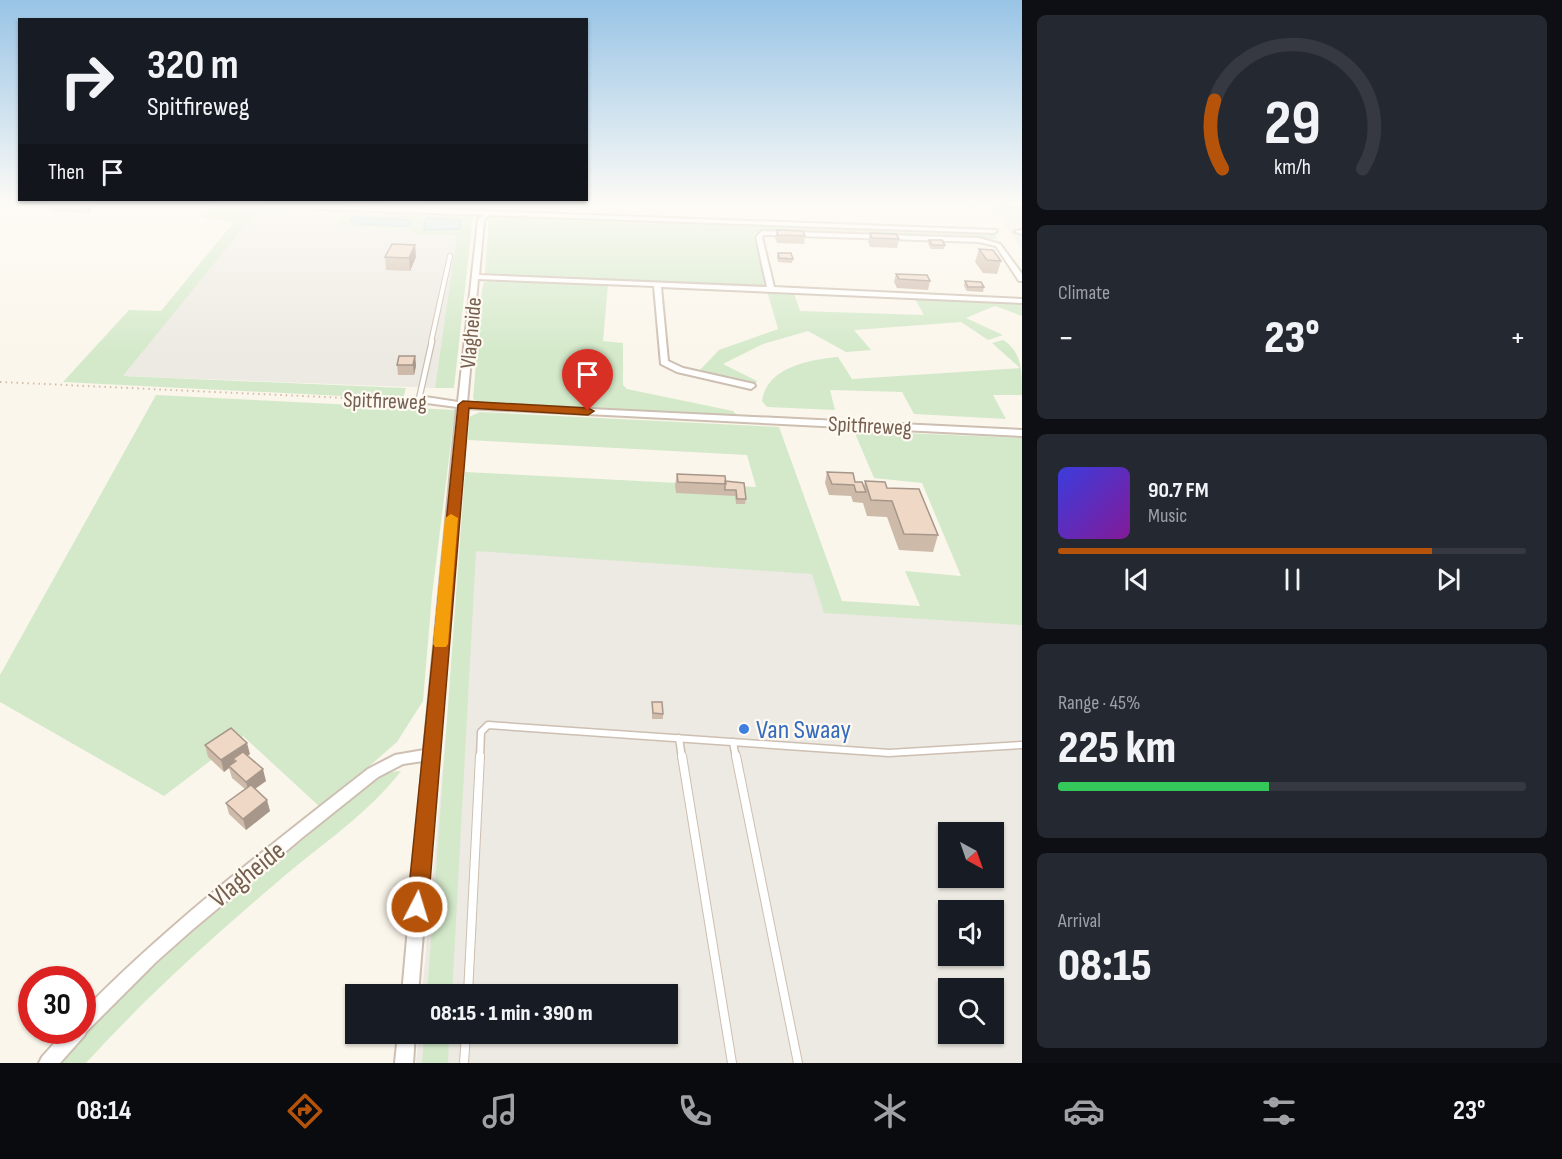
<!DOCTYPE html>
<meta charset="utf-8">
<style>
:root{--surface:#171b24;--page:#242831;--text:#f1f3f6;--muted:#9ea1a6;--line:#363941;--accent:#b45309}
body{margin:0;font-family:"Sofia Sans Condensed",sans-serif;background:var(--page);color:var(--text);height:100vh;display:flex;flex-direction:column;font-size:22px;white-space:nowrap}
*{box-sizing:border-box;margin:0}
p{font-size:20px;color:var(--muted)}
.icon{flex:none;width:33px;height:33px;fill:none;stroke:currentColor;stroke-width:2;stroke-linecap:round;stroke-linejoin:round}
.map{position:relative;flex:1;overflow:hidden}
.sheet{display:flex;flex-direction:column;gap:15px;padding:15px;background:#0d0f14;width:540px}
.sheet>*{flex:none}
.banner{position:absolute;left:18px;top:18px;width:570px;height:183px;border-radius:0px;box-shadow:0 2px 4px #0004;background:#171b24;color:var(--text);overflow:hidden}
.needle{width:39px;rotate:140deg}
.tools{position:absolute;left:938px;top:822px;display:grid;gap:12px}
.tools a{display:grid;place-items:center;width:66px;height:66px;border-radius:0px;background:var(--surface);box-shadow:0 2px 4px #0004;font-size:30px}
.speed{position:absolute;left:18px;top:966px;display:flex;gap:12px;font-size:30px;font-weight:700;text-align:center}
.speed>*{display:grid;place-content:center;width:78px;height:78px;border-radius:50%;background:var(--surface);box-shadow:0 2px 4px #0004;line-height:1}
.speed .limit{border:9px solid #d22;background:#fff;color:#111}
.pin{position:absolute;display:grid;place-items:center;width:51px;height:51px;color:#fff;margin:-62px -26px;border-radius:50% 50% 50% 0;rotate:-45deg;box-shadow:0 0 6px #0007}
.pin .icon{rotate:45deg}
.me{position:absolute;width:66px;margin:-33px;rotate:5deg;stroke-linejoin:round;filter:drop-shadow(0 0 4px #0008)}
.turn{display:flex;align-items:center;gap:21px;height:126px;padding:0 30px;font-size:27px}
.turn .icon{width:78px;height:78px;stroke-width:2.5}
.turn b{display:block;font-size:42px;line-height:51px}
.then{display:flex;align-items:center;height:57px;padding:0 30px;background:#0003;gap:12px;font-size:22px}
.big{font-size:45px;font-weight:800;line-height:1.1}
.sheet .card{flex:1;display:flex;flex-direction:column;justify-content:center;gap:9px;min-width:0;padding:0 21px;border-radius:9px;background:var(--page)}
.sheet .dial{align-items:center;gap:0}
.dial svg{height:156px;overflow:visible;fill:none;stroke:var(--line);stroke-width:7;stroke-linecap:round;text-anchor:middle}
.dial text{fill:var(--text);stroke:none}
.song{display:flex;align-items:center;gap:18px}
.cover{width:72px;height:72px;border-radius:9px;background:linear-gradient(135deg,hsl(240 70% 55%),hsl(290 70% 35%))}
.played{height:6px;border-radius:3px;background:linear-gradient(90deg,var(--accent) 80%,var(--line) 80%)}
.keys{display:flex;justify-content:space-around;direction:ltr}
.heat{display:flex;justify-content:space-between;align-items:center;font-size:33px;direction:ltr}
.charge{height:9px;border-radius:4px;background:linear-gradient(90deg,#34c759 45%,var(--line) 0)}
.trip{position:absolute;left:345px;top:984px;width:333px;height:60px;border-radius:0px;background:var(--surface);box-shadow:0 2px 4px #0004;font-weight:800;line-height:60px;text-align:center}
.dock{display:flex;height:96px;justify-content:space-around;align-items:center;background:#090b0e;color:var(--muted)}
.dock .icon{width:42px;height:42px}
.dock .current{color:var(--accent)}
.dock b{font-size:27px;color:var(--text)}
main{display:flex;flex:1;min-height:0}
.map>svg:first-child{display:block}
.industrial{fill:#ede9e3;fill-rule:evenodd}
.green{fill:#d4e9ca;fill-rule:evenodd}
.water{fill:#c0dde4;stroke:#a7cbd5;stroke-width:1.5}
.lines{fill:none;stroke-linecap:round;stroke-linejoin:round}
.service-far3-casing{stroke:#cdbfb1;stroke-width:6}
.service-far2-casing{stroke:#cdbfb1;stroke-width:7}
.service-far1-casing{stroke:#cdbfb1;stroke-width:9}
.service-casing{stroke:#cdbfb1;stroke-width:10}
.minor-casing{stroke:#cdbfb1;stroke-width:4}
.path-far1{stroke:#d4bca7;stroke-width:1.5;stroke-dasharray:1 3;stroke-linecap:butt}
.path{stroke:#d4bca7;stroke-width:2;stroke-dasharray:1.5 4;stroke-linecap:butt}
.service-far3{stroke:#fff;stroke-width:4}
.service-far2{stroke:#fff;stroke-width:4.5}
.service-far1{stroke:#fff;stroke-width:6}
.service{stroke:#fff;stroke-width:8}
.minor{fill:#fff;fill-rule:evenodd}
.wall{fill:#cebaa9}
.shaded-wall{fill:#a7978a}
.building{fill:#efd8c5;stroke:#a7978a;stroke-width:1.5}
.route{fill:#b45309;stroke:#753606;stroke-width:1.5}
.slow{fill:#f59e0b}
.shop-dot{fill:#3f7fe0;stroke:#fefaf2;stroke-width:2}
.labels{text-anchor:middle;stroke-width:4.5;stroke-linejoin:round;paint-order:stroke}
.street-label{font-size:22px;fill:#755f4f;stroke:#fefaf2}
.near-shop-label{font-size:27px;fill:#366cbe;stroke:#fefaf2;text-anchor:start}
.near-street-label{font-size:27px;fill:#755f4f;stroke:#fefaf2}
</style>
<main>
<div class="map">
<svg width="1022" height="1063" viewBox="0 0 1022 1063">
<rect width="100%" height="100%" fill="#fbf6eb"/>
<!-- industrial -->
<path class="industrial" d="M988,203h34v46l-16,-22z
M257,211l89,3 -7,12 74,3 -2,4 47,4 -23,151 -312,-12z
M463,545l357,25 13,38 189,13v442h-606l3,-29h249v-40h-246zM948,832h45v46h-45zM948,910h45v46h-45zM948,988h45v46h-45z"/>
<!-- green -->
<path class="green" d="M214,205l259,11 -19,172h-19l22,-152 -46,-2 1,-5 -74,-3 7,-12 -88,-3 -134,165 283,12 -3,11 -340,-17 66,-72 32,1 73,-89 -33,-4zM425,220l36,1 -1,8h-37z
M492,216l503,19 3,4 -239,-8 -6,4 13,52 -278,-12 -3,-1 4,-55z
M494,280l114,5 -5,56 20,2v42l4,4 106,22 6,6 -263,-16 -3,-2 9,-109 2,-8z
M767,291l27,2 6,18 124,4 -9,-16 107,4v13l-27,-10 -29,12 37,17 -15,5 -27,-18 -107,8 17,20 -25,2 -38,-21 -45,13 -40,20 34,17 -2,4 -57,-13 21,-22 59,-21z
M1003,340c19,12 19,30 19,55h-29l13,24 -92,-5 -12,-22 -72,-2 5,20 -68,-3 -5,-6c5,-34 46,-41 76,-44l14,22 168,-11 -28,-25z
M156,395l299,15 -23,185 -9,106 -26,41 -76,66 -78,-72 -79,60 -164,-94v-27z
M480,412l299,15 63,174 78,5 -15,-35 56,5 -39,-93 -48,-5 -20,-47 168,7v187l-198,-12 -12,-39 -336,-23 -24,443h-25l38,-522 291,15 -9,-32 -279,-15 1,-23z
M401,771c-32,42 -79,73 -119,107 -68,58 -135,118 -196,185h-26l59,-65 77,-69 183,-153 9,-4z
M424,1034h25l-1,29h-26z"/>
<!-- water -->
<path class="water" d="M354,217l55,3 3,1 -4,5 -52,-2 -6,-3z
M427,218l33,2v9l-36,1 1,-10z"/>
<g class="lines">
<!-- service-far3 casing -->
<g class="service-far3-casing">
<path id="service-far3" d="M431,342l19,-86"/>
</g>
<!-- service-far2 casing -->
<g class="service-far2-casing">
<path id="service-far2" d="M419,399l13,-58"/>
</g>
<!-- service-far1 casing -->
<g class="service-far1-casing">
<path id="service-far1" d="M679,738l3,20
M733,742l3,16
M480,758l1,-26 7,-7 401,28 133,-8"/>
</g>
<!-- service casing -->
<g class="service-casing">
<path id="service" d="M682,756l50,307
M736,756l62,307
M468,994l12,-238
M464,1063l2,-29"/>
</g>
<!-- minor casing -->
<g class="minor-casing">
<path id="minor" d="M0,203h7l-7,5z
M210,203h55l731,27 1,1 -3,2 -505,-18 -5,5 -5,55 288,12 -11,-50 6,-6 217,7 21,6 22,30v7h-3l-23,-35 -17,-4 -209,-7h-6l-2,2 12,50 248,12v4l-361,-16 7,74 15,7 71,16 1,2 -4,3 -74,-17 -16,-8 -7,-78 -176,-7 -11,124 555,27v6l-556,-28 -48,586h-16l21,-233 -20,3 -25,13 -75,60 -111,93 -36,32 -70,70 -2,4 -24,27h-21l3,-6 24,-27h16v-18c88,-90 188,-166 286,-243l27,-14 29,-5 33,-343 -38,-5 -4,-3 4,-3 39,6 20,-182 5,-5 -270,-10z
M1022,230v4l-7,-2 1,-1z
M398,1034h17l-2,29h-18z"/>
</g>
<!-- path-far1 -->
<path class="path-far1" d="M969,203l14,20"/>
<!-- path -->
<path class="path" d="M0,382l410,19"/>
<!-- service-far3 -->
<use href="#service-far3" class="service-far3"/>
<!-- service-far2 -->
<use href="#service-far2" class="service-far2"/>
<!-- service-far1 -->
<use href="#service-far1" class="service-far1"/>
<!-- service -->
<use href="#service" class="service"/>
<!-- minor -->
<use href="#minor" class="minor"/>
</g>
<!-- wall -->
<path class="wall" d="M49,203h47v2l-8,8 -37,-2z
M1003,203h19v8l-14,-2z
M777,230l28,6 -1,8 -27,-1 -2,-5z
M870,233l29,6 -2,9 -27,-1 -2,-5z
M929,240l16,5 -1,4h-13l-3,-5z
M415,245l1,12 -6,14 -24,-1 -1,-13z
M979,249l22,12 -4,13 -14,-1 -8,-11z
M778,253l15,6 -1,4 -14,-1 -1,-5z
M896,274l34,7 -2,9 -31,-2 -3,-6z
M965,281l19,6 -1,5 -16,-1 -3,-5z
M415,356l1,10 -2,9h-16l-1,-10z
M827,472l28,10 9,5 1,-6 22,7 51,47 -5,17 -34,-2 -12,-33 -20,-1 -4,-13 -10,-1 -2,-6 -22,-1 -4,-12z
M677,474l48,7 21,18 -1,5h-9l-1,-8 -59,-3 -1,-8z
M652,702l11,12v5h-11z
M205,745l45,9 -3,2 19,25 -11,8 15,22 -24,19 -17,-16 -3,-11 19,-14 -13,-11 -3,-10 -5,4 -16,-15z"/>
<!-- shaded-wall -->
<path class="shaded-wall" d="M85,203h11v2l-8,8z
M415,245l1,12 -6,14 -1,-13z
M415,356l1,10 -2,9 -1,-10z
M247,743l3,11 -13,9 -1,-2 -3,-2 2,5 -6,2v2l-5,4 -3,-12z
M263,769l3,12 -17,12 -3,-11z
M267,800l3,11 -24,19 -3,-11z"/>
<!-- building -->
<path class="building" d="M777,230l26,1 2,5 -27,-1z
M870,233l26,1 3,5 -27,-1z
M929,240h13l3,5h-13z
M392,244l23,1 -6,13 -24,-1z
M979,249l14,1 8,11 -14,-1z
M778,253h13l2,6 -14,-1z
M896,274l31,1 3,6 -31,-2z
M965,281l16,1 3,5h-16z
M399,356h16l-2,9h-16z
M827,472l26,1 2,9h7l4,10h-10l-2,-7 -22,-1z
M677,474l48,2 1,8 -48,-2z
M725,481l19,2 2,16h-9l-1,-9h-11z
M865,481l20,1 2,6 32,1 19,46 -34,-1 -12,-33 -21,-1z
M652,702h10l1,12 -10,-1z
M231,728l16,15 -26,17 -16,-15z
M243,752l20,17 -17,13 -17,-16 7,-5 -3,-2z
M251,785l16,15 -24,19 -17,-16z"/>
<!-- sky -->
<linearGradient id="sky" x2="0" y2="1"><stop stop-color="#98c4e6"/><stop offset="0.58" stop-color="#fdfbf6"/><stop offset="1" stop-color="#fdfbf6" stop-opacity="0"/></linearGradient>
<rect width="1022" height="352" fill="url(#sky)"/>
<!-- route -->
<path class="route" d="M463,401l125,7 6,3 -6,4 -119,-7 -41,499 -3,7 -8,2 -7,-2 -3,-7 51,-502z"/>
<!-- slow -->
<path class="slow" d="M451,514l7,4 -10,126 -2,3h-11l-2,-3 12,-126z"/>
<!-- markers -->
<circle class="shop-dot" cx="744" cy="729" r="6"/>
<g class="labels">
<!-- street labels -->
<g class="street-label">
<text transform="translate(470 333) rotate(-85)" y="8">Vlagheide</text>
<text transform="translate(385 400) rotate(2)" y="8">Spitfireweg</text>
<text transform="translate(870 425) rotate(3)" y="8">Spitfireweg</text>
</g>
<!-- near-shop labels -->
<g class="near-shop-label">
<text x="756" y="738">Van Swaay</text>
</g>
<!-- near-street labels -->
<g class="near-street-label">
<text transform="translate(247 874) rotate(-39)" y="9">Vlagheide</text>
</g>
</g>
</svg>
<div class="tools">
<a><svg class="needle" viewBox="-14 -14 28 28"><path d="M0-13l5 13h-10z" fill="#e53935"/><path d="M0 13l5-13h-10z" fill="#9ea1a6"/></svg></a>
<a><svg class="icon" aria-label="sound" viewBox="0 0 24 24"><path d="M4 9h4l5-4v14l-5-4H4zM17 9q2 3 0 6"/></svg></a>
<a><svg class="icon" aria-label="search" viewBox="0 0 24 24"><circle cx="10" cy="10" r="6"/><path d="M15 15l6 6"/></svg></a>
</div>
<div class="speed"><div class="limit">30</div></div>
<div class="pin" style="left:588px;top:411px;background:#d93025"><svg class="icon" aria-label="arrive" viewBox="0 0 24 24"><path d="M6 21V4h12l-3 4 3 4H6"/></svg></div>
<svg class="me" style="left:417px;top:907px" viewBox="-20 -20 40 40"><circle r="17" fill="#b45309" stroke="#fff" stroke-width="3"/><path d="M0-11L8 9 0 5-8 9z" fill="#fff"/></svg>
<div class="trip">08:15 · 1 min · 390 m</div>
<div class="banner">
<div class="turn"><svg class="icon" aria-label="right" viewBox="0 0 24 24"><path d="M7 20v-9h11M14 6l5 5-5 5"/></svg><div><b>320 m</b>Spitfireweg</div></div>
<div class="then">Then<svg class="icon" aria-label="arrive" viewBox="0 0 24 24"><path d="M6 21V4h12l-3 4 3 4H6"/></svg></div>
</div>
</div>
<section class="sheet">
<div class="card dial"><svg viewBox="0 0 100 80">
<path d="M14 69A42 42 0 1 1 86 69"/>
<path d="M14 69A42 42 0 0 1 10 34" stroke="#b45309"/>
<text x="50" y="56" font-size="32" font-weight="700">29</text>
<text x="50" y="72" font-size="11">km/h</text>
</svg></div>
<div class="card"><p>Climate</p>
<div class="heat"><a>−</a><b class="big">23°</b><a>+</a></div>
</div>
<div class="card">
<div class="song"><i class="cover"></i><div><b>90.7 FM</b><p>Music</p></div></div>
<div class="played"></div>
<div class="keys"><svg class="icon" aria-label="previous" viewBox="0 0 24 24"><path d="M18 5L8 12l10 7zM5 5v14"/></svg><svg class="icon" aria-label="pause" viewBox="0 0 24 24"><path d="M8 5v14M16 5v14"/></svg><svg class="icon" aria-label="next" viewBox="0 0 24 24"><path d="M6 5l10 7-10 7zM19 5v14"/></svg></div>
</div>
<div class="card"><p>Range · 45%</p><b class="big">225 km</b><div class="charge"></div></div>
<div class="card"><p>Arrival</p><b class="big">08:15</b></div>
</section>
</main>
<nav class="dock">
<b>08:14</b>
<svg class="icon current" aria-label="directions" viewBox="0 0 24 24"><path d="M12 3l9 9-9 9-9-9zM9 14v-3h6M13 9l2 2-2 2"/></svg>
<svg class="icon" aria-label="music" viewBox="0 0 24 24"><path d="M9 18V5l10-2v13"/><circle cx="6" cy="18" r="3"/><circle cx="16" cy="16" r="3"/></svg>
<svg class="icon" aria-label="phone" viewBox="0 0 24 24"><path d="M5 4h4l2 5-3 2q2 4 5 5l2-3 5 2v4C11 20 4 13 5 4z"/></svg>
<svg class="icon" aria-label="climate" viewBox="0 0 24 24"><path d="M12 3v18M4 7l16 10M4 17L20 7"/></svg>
<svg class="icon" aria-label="car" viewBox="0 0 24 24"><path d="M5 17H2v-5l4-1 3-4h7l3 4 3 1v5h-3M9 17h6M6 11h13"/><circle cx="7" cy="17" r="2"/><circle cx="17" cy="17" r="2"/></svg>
<svg class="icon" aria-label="filters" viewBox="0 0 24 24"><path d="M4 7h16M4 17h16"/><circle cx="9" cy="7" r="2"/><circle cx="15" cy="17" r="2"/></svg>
<b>23°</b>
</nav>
